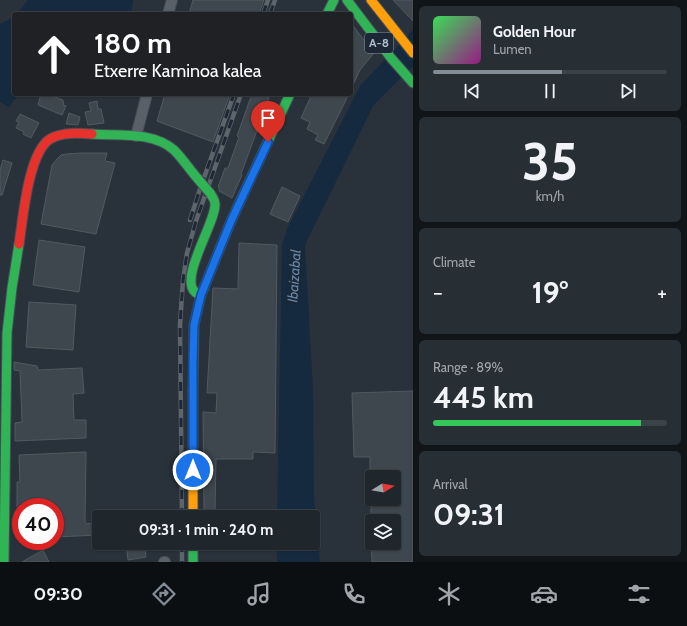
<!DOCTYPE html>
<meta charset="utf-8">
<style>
:root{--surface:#1f262c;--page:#272e34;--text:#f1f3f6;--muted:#a1a5a9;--line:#3c4348;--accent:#838d98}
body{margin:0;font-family:Cabin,sans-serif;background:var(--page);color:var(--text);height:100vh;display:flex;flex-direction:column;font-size:15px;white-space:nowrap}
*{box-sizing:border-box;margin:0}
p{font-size:13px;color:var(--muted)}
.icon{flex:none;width:22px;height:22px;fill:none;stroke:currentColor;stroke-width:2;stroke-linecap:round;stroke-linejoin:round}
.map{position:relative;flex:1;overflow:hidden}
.panel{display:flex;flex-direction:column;gap:6px;padding:6px;background:#111518;width:274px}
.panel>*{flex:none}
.banner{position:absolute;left:12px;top:12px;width:341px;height:84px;border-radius:4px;box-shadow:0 1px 3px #0004,0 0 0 1px var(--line);background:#202124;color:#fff;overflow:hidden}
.needle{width:26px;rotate:79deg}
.controls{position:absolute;left:365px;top:470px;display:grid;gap:8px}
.controls a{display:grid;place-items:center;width:36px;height:36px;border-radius:4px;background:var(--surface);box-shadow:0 1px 3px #0004,0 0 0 1px var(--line);font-size:20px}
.speed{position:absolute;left:12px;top:498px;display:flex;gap:8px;font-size:20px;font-weight:700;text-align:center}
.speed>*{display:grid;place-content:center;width:52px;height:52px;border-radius:50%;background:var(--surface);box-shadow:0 1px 3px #0004,0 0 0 1px var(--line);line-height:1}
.speed .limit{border:6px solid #d22;background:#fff;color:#111}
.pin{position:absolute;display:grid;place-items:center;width:34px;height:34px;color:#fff;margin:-41px -17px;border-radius:50% 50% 50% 0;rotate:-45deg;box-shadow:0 0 4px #0007}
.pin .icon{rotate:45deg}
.me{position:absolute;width:44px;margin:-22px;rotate:0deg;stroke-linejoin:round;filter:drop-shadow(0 0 3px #0008)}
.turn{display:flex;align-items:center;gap:14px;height:84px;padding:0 16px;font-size:18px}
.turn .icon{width:52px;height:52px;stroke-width:2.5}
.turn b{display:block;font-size:28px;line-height:34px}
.big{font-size:30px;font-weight:700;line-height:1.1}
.panel .card{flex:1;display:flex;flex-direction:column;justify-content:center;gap:6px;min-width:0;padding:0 14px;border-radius:6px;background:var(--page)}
.panel .dial{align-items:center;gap:0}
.dial b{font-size:52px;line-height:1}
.song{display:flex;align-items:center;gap:12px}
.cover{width:48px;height:48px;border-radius:6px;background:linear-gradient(135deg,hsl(130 70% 55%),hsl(310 70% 35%))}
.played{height:4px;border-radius:2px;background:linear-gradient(90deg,var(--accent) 55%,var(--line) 55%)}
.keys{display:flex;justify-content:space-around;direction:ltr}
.heat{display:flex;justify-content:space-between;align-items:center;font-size:22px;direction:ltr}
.charge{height:6px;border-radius:3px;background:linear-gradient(90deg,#34c759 89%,var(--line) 0)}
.trip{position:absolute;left:92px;top:510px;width:228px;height:40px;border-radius:4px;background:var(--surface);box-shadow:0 1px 3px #0004,0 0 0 1px var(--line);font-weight:700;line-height:40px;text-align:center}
.dock{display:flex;height:64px;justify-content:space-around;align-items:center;background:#0c0f12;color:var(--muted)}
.dock .icon{width:28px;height:28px}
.dock .on{color:var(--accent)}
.dock b{font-size:18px;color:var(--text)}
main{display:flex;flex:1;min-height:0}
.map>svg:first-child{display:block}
.water{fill:#162a3f}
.building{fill:#3e464e;stroke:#515961}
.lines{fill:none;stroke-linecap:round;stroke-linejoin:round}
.street-casing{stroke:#474e57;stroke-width:12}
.fast-casing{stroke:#474e57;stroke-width:11}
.slow-casing{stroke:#474e57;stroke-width:11}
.jam-casing{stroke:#474e57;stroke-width:11}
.street{stroke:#5a6068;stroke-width:10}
.fast{stroke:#30b455;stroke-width:9}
.slow{stroke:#ff9f0a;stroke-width:9}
.jam{stroke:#e5322d;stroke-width:9}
.rail-casing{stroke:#5d646c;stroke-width:4.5}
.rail{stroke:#1c2836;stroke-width:3;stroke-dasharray:9;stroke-linecap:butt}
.fast-bridge-casing{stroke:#474e57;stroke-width:11;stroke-linecap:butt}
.fast-bridge{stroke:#30b455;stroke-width:9}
.route-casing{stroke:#114b97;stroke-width:10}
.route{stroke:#1a73e8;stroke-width:7}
.labels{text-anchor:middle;stroke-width:4;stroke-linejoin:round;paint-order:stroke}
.shield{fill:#1c2836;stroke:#86919e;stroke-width:1}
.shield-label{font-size:12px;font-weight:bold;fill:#b3becb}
.water-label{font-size:14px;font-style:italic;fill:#698bad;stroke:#1c2836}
</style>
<main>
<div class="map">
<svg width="413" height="562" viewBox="0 0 413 562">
<rect width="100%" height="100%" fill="#29323a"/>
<!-- water -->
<path class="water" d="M28,0h105l-1,9 -3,5h-112z
M14,17v77h5l-10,13 -9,-5v-78z
M413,30v36l-40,40 -68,139 8,145 1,108 6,64h-43v-19h36v-26h-36l5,-273 6,-17 72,-141z"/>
<!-- building -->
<path class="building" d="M193,0h71l-5,14h-70z
M393,0h20v21z
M351,23l23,30 -14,17 -9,19z
M41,94h6l16,6v2l1,1 -1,2 3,1 -4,9 -24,-10z
M165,94h65l-17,48 -56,-21z
M252,94h6l11,4 -28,76 1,1 -10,23 -13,-7v-4h-1l7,-19h3l11,-31 -2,-1z
M312,94h37l-25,50 -9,-4 3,-5 -11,-6 3,-7 -9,-4z
M97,101l1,8h3l3,14 -16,2 -3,-13 6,-1 -2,-8z
M69,113l11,4 -2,8 -12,-1z
M20,114l19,9 -8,15 -8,-4 1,-2 -8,-4 3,-6 -3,-1z
M81,153h26l-2,8 10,2 -19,71 -55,-10 11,-59 6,-7 3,-3 5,-1z
M3,160l9,3 -10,32h-2v-25z
M282,187l18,9 -12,26 -18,-8z
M39,240l46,7 -6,45 -46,-7z
M239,243l38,2 -2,208 -22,-1v7h-37l-1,53h-11l-1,-100 13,1 1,-20h-10l6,-105 25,1z
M29,302l47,3 -3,45 -47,-3z
M14,362l23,4 1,4 44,-2 2,25 -11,1 1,26h12v18l-71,3v-18l7,-1 -2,-51 -6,-1z
M413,391v171h-41l-1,-19h23v-22h-23v-22h23v-22h-24v-20h-16l-2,-64z
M86,452l-1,70 1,2 13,-2v13l-44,2v-30h-38v-25h3l-1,-27z
M126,543h18l2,14 -18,3z
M43,550l6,12h-27z"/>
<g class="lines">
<!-- street casing -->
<g class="street-casing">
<path id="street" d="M168,14l4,-14
M136,136l11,-42
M164,562h1"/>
</g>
<!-- fast casing -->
<g class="fast-casing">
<path id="fast" d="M347,0l44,58 22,25
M327,14l7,-14
M92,134c26,2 60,-3 82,16 9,9 16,20 24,29
M201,295c-2,-1 -4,-1 -6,-3 -16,-14 21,-70 20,-88 0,-4 -3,-8 -5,-11
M193,391l1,-66 7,-30 30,-74 59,-127
M193,543v19
M4,562l3,-229 5,-45 7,-44"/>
</g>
<!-- slow casing -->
<g class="slow-casing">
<path id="slow" d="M371,0l42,53
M193,391v126"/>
</g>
<!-- jam casing -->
<g class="jam-casing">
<path id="jam" d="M19,244c4,-25 9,-91 31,-105 12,-7 28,-6 42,-5"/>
</g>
<!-- street -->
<use href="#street" class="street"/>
<!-- fast -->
<use href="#fast" class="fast"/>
<!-- slow -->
<use href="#slow" class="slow"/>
<!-- jam -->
<use href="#jam" class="jam"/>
<!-- rail casing -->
<g class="rail-casing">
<path id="rail" d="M263,14l5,-14
M270,14l5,-14
M190,220l10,-31 34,-95
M182,517l-2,-192 3,-45 4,-27 9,-32 45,-127
M182,543v19"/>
</g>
<!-- rail -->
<use href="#rail" class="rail"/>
<!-- fast-bridge casing -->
<g class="fast-bridge-casing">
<path id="fast-bridge" d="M198,179l12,14"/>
</g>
<!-- fast-bridge -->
<use href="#fast-bridge" class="fast-bridge"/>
</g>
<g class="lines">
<!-- route casing -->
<g class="route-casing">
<path id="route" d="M193,470v-109l1,-36 7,-30 30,-74 37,-79"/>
</g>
<!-- route -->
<use href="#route" class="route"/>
</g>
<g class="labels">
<!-- shield labels -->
<rect class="shield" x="365" y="33" width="28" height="20" rx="3"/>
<g class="shield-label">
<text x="379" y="47">A-8</text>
</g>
<!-- water labels -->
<g class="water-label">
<text transform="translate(294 276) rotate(-86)" y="5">Ibaizabal</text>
</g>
</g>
</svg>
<div class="controls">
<a><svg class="needle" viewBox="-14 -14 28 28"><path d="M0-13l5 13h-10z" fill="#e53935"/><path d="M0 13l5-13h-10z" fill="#a1a5a9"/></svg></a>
<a><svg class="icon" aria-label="layers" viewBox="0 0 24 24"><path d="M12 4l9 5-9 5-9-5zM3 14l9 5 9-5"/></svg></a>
</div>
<div class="speed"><div class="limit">40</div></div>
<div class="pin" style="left:268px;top:142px;background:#d93025"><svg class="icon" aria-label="arrive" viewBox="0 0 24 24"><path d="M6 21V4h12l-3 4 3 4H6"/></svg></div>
<svg class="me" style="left:193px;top:470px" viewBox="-20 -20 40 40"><circle r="17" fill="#1a73e8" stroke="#fff" stroke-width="3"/><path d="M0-11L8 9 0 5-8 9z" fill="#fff"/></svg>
<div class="trip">09:31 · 1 min · 240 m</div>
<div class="banner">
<div class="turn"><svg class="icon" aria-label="ahead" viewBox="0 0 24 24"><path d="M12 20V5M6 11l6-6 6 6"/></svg><div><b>180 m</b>Etxerre Kaminoa kalea</div></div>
</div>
</div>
<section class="panel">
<div class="card">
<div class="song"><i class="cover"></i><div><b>Golden Hour</b><p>Lumen</p></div></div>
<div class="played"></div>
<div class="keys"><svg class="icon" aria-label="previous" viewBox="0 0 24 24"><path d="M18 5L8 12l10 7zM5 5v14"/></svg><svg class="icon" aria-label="pause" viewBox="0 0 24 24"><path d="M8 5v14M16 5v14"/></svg><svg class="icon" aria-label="next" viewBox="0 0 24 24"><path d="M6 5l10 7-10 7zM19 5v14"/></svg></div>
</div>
<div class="card dial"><b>35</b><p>km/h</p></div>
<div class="card"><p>Climate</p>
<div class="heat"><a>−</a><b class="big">19°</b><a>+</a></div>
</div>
<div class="card"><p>Range · 89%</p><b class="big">445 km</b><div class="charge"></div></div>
<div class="card"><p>Arrival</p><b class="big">09:31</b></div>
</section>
</main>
<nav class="dock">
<b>09:30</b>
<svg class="icon on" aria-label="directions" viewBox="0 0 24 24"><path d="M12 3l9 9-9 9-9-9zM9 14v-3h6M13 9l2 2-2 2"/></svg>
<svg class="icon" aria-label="music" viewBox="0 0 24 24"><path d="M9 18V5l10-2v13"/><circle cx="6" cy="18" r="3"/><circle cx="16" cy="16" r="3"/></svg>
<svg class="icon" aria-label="phone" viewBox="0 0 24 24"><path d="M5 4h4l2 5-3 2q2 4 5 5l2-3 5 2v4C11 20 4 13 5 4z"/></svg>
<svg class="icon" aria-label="climate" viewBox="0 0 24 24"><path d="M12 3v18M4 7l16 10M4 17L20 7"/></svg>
<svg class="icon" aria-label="car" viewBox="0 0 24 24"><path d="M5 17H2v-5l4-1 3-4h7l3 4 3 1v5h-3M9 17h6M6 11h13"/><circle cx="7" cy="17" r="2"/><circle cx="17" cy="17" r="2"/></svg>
<svg class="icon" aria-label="filters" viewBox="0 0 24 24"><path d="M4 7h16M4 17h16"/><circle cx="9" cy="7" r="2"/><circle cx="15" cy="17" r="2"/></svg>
</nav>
